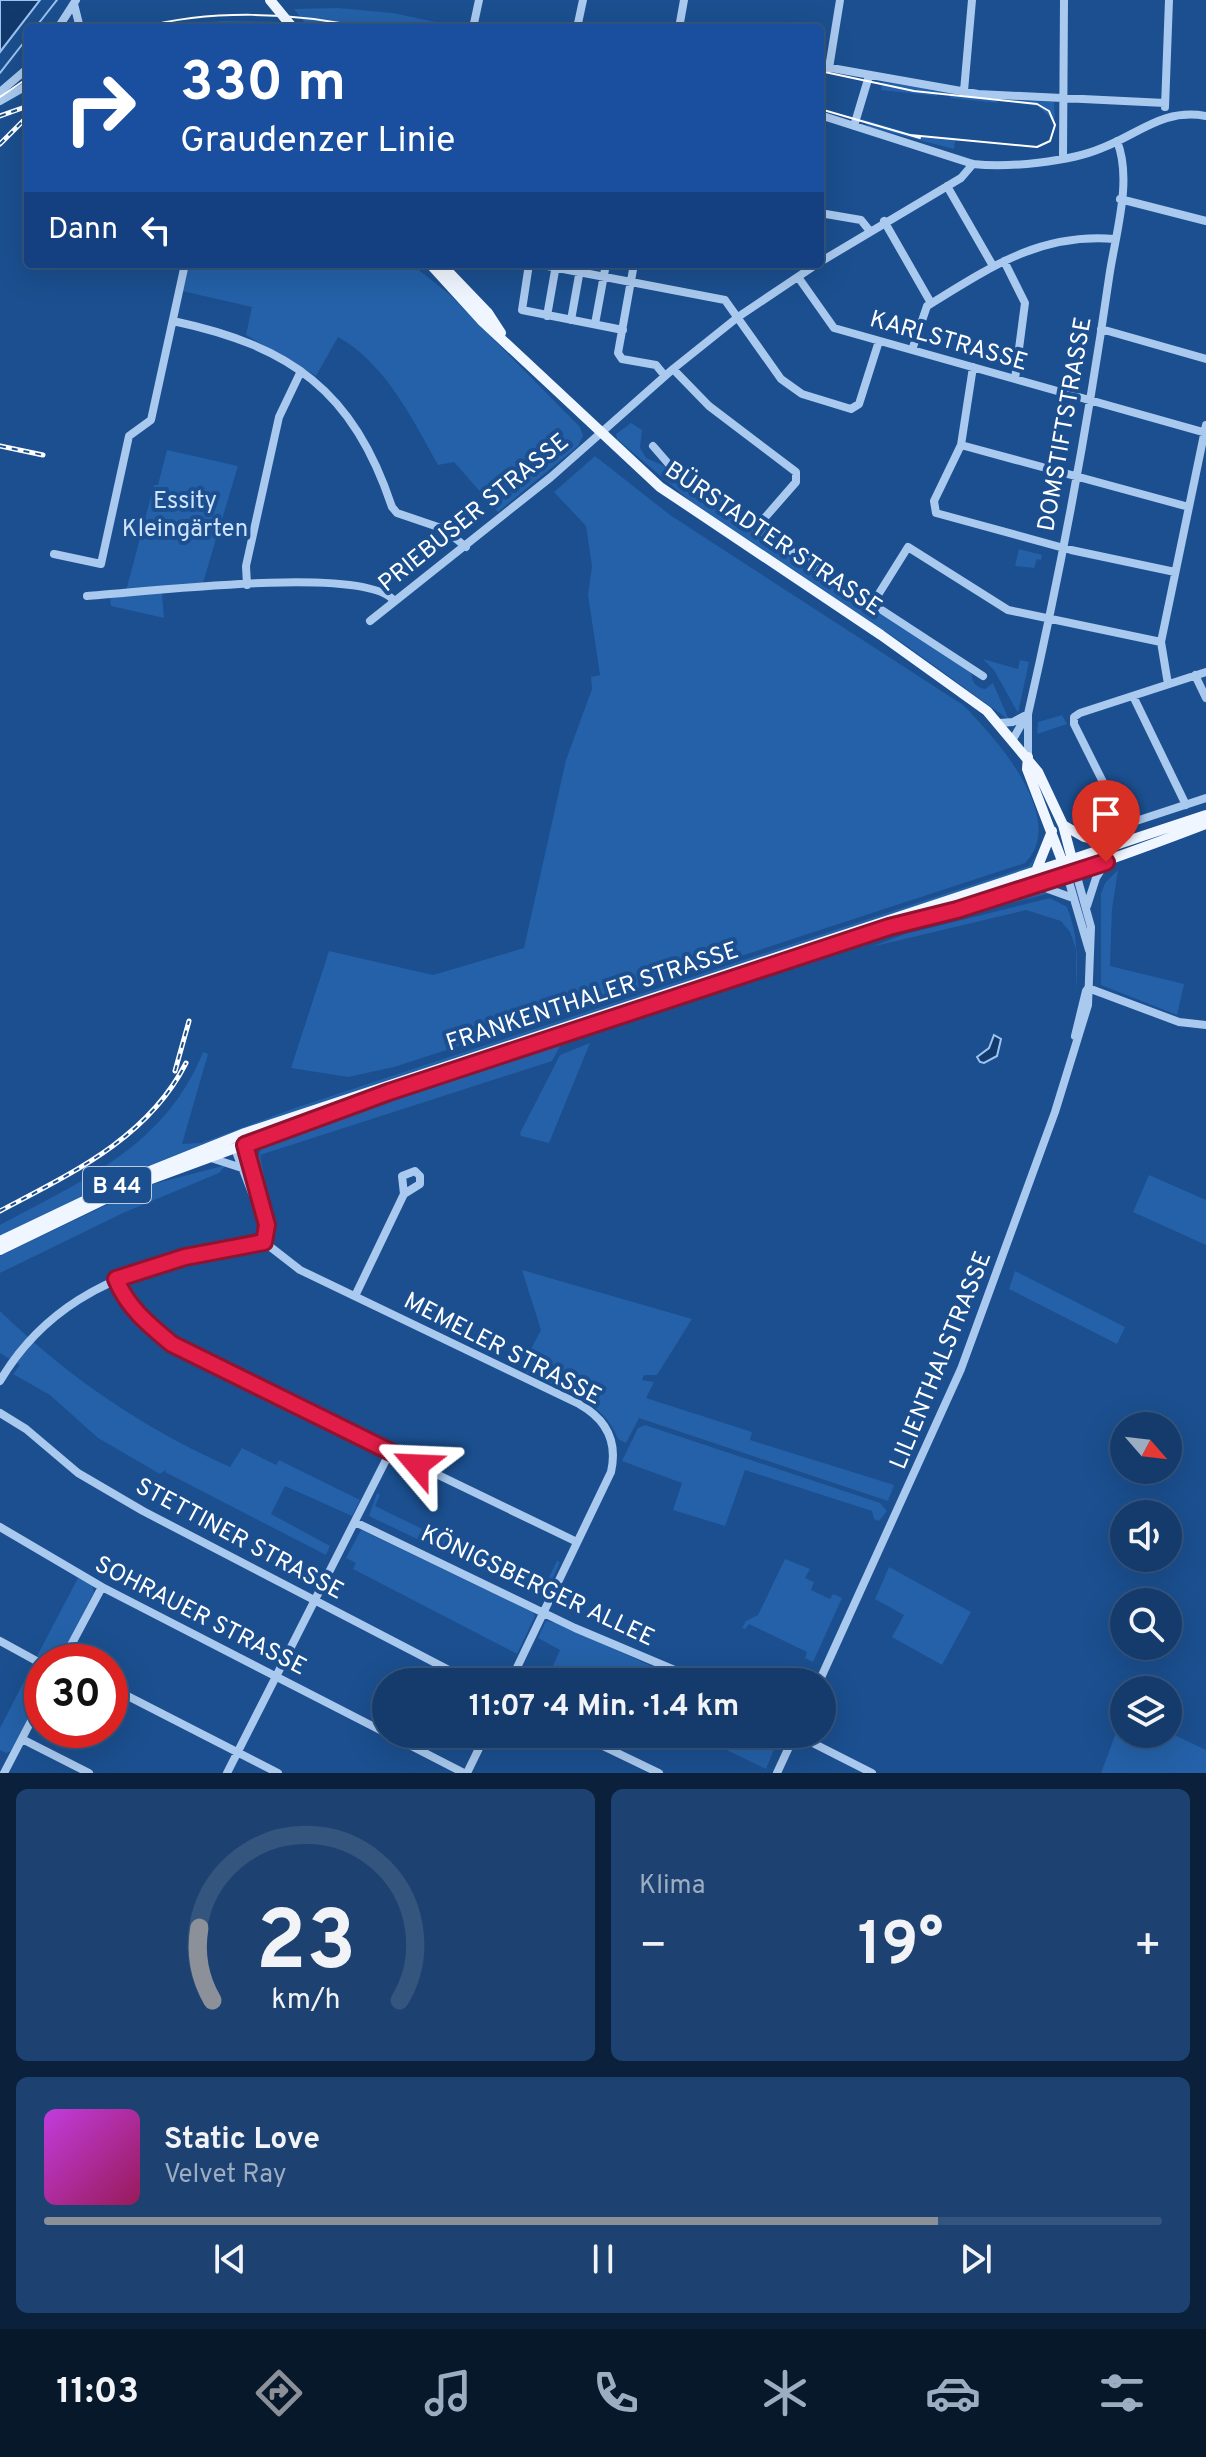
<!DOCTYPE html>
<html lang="de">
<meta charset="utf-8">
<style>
:root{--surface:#143b6b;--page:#1d4271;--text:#f1f3f6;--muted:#9dadc1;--line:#33557e;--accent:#8c9099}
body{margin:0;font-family:Overpass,sans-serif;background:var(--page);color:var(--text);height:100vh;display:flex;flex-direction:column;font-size:30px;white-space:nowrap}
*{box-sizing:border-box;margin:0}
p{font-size:26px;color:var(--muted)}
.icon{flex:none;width:44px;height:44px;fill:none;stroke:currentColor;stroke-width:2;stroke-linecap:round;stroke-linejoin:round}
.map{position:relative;height:1773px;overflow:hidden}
.side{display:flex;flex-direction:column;gap:16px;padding:16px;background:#0b203b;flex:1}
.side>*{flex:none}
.banner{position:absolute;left:24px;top:24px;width:800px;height:244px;border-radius:8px;box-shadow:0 8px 32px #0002,0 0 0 2px var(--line);background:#1a4fa0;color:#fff;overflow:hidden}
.needle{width:52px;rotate:118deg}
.tools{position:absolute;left:1110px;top:1412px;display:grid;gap:16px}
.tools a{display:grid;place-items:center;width:72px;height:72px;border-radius:50%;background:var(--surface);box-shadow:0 8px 32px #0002,0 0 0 2px var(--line);font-size:40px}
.speed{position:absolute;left:24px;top:1644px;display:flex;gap:16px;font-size:40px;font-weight:700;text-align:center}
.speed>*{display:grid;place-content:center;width:104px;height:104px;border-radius:50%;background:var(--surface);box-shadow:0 8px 32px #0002,0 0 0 2px var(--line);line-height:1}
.speed .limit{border:12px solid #d22;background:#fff;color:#111}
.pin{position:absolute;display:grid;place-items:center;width:68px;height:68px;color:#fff;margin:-82px -34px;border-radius:50% 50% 50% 0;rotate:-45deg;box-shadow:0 0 8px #0007}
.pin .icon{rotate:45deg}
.me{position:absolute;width:88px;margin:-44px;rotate:296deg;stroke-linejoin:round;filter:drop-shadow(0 0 6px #0008)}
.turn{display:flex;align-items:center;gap:28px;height:168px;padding:0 24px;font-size:36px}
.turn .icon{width:104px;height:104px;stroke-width:2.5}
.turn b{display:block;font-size:56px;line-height:68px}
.then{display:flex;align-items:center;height:76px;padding:0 24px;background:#0003;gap:16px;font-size:30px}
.big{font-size:60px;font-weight:700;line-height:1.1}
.side .widget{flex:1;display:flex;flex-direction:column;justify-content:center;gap:12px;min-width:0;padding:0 28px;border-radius:12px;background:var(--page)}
.side .dial{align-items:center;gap:0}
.dial svg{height:208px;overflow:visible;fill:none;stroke:var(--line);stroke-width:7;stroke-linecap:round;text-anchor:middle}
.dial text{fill:var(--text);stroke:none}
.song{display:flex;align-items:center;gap:24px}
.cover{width:96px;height:96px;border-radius:12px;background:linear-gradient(135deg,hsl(290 70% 55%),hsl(330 70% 35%))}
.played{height:8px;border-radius:4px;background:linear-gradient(90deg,var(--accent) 80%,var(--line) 80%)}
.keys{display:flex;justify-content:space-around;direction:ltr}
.heat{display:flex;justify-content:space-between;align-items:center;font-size:44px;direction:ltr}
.side .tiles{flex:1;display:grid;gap:16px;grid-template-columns:1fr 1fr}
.widget:last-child{grid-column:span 2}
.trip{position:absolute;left:372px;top:1668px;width:464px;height:80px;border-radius:40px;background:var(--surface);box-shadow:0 8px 32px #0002,0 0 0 2px var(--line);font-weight:700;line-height:80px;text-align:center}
.menu{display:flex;height:128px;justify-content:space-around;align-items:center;background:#08182b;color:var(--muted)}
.menu .icon{width:56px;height:56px}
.menu .on{color:var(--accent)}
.menu b{font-size:36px;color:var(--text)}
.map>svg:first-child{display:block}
.green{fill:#2461a8}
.water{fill:#123a6d;stroke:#9cc4f0;stroke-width:2}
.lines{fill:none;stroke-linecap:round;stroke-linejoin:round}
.stream{stroke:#9cc4f0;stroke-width:2}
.minor{stroke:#a9c9ee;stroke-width:8}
.major{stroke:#f0f6ff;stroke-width:10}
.tram{stroke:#fff;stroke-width:2}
.rail-casing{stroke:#fff;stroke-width:5}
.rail{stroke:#1b4f8f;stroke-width:2;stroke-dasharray:6;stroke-linecap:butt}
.major-bridge{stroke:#f0f6ff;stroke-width:10}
.route-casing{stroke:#92132f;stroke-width:20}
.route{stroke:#e11d48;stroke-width:14}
.labels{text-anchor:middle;stroke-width:8;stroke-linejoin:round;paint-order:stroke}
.shield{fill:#1b4f8f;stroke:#bbcadd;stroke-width:2}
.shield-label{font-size:22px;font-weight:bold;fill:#fff}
.street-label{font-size:24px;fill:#fff;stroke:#1b4f8f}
.park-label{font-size:24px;fill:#cfe3fa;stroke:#1b4f8f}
</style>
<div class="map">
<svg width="1206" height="1773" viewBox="0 0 1206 1773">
<rect width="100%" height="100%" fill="#1b4f8f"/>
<!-- green -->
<path class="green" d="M338,8l55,5 70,15h-154l-15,-19z
M224,21l53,1 5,6h-104l6,-4z
M882,82l110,16 7,5 -49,-5v-4l-13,-1v3l-56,-6z
M1016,100l38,2 1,16 -3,1 -14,-13 -23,-3z
M862,119l57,17 36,4 -1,9 -85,-22z
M188,264h223l38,30 131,133 3,9 -5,10 -80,66 -44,-50 -16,3c-25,-45 -53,-102 -100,-128l-22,39 -70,-41 6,-28 -70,-16z
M631,423l11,7 -2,18 6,10 18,8 91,69 216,136c1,10 3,16 14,18l8,-6 16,37 -102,-74 -205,-135 -85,-72 -1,-5z
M167,450l71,16 -36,120 -76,5 28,-106h4z
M595,456l75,59 293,190c32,32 106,114 62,158l-376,123 -3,-16 -9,7 2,11 -245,79 -46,10 -57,-9 38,-117 104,24 91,-27 42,-188 26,-71 -1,-12 9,-2 -12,-80 4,-29 -6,-40 -32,-34z
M1019,549l23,6 -1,5 -4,-1 -3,9 -19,-2z
M162,593l2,25 -53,-12 -1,-8z
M983,659l35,10 2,-9 9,2 -11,51 -24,-43z
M1062,715l5,9 -30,10 1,-12z
M1039,851l-9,18 -789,261 -124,50 -117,57v-12c84,-45 166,-80 203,-173l5,2 -26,90 19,-1 94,-35 734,-242z
M1118,870l-6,39 -2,57 74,18 -7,31 -76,-30v-91l4,-11z
M1041,893h10l-163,41 -325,107 -11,20 -292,94 11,55 -14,-48 4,-14 13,-8c199,-71 400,-142 603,-205 54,-16 110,-26 164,-42z
M1050,898l17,9c11,28 11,54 9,84v-42l-6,-17 -9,-11 -35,-11 -155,37 34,-13z
M590,1043l-41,100 -28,-7 -1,-3 40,-78z
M226,1165l-7,8 -96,40 -123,60v-17l146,-70z
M1149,1175l57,25v45l-73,-33z
M522,1270l170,49 -35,56h-13l-2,5 12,2 -8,16 106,34 -2,8 144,45 -6,16 -249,-83 -13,25 -8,-4c-14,-39 -60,-51 -95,-68l3,-5 -3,-2 18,-34z
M1015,1271l110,56 -8,17 -108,-55z
M0,1311c66,65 146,119 230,156l12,-19 34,17 3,-5 81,40 -8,16 -67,-30 -14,28 59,32 -4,9 -161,-83 2,-3 -7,5 -62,-36 -48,-43 -37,-21 7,-9 -20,-12z
M645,1425l235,78 7,8 -8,10 -5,-2 -2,-8 -127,-41 -20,56 -52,-16 9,-27 -60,-22 16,-33z
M377,1493l3,2 -5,11 169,82 13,-27 3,1 -17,37 -174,-83z
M361,1530l172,82 2,4 -18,38 -164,-85 3,-6 -10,-5z
M785,1559l25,10 -5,9 9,4 -3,8 19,9 3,-5 9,4 -29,64 -8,-4 2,-6 -58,-28 -4,5 -3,-1 4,-7 12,-6z
M889,1567l82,45 -29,53 -50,-28 12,-22 -29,-16z
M78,1578l14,7 2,7 -35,68 -11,2 -11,-6z
M546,1621l11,2 129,59h-101l-32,-16 7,-16 -22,-12z
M33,1664l9,4v23l-31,60 -5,2 -6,-3v-22z
M1124,1711v23l44,-2 38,18v23h-105z
M693,1734h87l-14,35z"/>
<!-- water -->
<path class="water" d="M0,0h40l-40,52z
M994,1035l7,4 -4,17 -13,7 -4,-1 -3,-5 12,-9z"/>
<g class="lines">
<!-- stream -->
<path class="stream" d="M35,28l22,-28
M0,73l28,-36"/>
<!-- minor -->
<path class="minor" d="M74,4l6,24
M58,28l18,-28
M473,28l6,-28
M577,28l6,-28
M679,28l5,-28
M820,66l158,28 187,9
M829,68l11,-68
M964,91l8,-91
M0,92l28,-24
M0,101l28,-16
M1165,107l4,-107
M820,115l153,49c35,4 96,-2 129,-16 37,-14 61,-40 104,-32
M854,126l15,-50
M1063,156l1,-156
M947,186l46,80
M1120,199l86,22
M820,213l41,7 8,10
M884,221l47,82
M1004,261l21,42 -10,76
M820,262l141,-84 12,-14
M529,264l-7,46 101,20
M537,264l188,36 56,79 21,15 49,15 8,-5 20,-63
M634,264l-16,89 4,6 34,6 9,11
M798,277l36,51 372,105
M547,316l9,-51
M571,320l10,-56
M173,321c117,25 180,69 219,186l5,6 47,16 22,18
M595,324l11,-60
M1101,329l105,30
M912,350l15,-44c62,-38 112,-73 187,-67
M973,367l-12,78 -27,56 2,12 135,37 104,22
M673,369l36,37 87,66v10l-41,47
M961,445l228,62
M653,446l20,23 49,37 261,170
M54,554l47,10 28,-128 22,-16 34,-156
M247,585l-1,-19 33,-149 22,-46
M87,596c52,-3 279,-32 307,5
M873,603l35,-56 100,63 153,32
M370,621l181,-144 122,-108 65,-52 79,-53
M1206,672l-126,41 -6,4v7l49,98 7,1 76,-25
M1195,675l11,23
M1168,684l-7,-42 45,-217
M1133,696l53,109
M999,723l14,-1 15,-8
M1013,739l12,-21
M1028,757v-43c33,-144 60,-290 81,-436 6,-43 24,-97 8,-137
M1067,875l22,75
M1037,885l36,13
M1087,906l9,-28 10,-16
M1088,988l91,34 27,3
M1075,1036l11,-45
M235,1149l17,44 8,9
M211,1158l31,10
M264,1242l36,28 279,134c27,15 39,37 32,68l-101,210
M116,1279c15,37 48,60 82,80l379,183
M355,1296l49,-102 -2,-18 13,-5 5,5v8l-16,10
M0,1381c42,-71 106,-104 184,-124 27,-6 54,-7 80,-15l3,-17 -22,-80
M0,1413l26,16 52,44 65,38 329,171
M357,1523l218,105 128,54
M0,1527l102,60 284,146
M0,1641l42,23
M62,1662l40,-75
M819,1682l142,-313 94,-257 33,-107 3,-78 -15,-54
M110,1687l168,86
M388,1734l76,39
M578,1734l81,39
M22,1739l67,34
M4,1773l38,-73
M227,1773l163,-321
M467,1773l19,-39
M777,1773l18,-39 77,39"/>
<!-- major -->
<path class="major" d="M430,264l51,56 179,167 221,148 106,76 51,61 25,53 10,38
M441,264l47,49 13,20
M1028,757l-1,12 37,97
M1063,825l21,12 30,7
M1036,871l16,-40
M0,1241l128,-61 117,-47 961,-318
M0,1250l132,-64 239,-88 518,-171c109,-27 213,-63 317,-103"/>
<!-- tram -->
<path class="tram" d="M140,28c71,-19 154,-16 225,0
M820,71l94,20 123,13 12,7 6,14 -5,16 -13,6 -127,-12
M0,97l28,-19
M820,109l100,29"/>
<!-- rail casing -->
<g class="rail-casing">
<path id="rail" d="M0,116l28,-10
M0,144l28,-28
M0,446l43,9
M175,1071l14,-50
M0,1211c72,-38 148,-73 186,-148"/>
</g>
<!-- rail -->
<use href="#rail" class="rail"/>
<!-- major-bridge -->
<path class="major-bridge" d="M270,0l23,28"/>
</g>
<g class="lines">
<!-- route casing -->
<g class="route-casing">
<path id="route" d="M417,1465l-245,-121c-23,-19 -45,-37 -56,-65l69,-22 79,-15 3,-17 -22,-80 144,-53 500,-165 68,-17 149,-48"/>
</g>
<!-- route -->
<use href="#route" class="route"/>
</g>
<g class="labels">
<!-- shield labels -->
<rect class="shield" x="83" y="1167" width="68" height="36" rx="6"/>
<g class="shield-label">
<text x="117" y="1193">B 44</text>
</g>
<!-- street labels -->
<g class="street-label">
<text transform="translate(949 340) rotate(16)" y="8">KARLSTRASSE</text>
<text transform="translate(1064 424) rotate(-80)" y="8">DOMSTIFTSTRASSE</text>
<text transform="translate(473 512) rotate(-39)" y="8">PRIEBUSER STRASSE</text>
<text transform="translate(774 538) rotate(34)" y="8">BÜRSTADTER STRASSE</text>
<text transform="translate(592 996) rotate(-18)" y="8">FRANKENTHALER STRASSE</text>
<text transform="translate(503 1348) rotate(27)" y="8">MEMELER STRASSE</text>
<text transform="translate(940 1360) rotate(-68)" y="8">LILIENTHALSTRASSE</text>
<text transform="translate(240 1538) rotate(28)" y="8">STETTINER STRASSE</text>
<text transform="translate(538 1585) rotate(25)" y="8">KÖNIGSBERGER ALLEE</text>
<text transform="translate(201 1615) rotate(27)" y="8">SOHRAUER STRASSE</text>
</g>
<!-- park labels -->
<g class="park-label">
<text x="185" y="508">Essity<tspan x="185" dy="28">Kleingärten</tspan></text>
</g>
</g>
</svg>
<div class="tools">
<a><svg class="needle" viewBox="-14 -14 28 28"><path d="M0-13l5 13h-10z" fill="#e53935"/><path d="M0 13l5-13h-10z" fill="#9dadc1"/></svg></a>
<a><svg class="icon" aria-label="sound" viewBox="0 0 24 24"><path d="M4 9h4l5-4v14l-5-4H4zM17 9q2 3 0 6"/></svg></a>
<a><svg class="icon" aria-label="search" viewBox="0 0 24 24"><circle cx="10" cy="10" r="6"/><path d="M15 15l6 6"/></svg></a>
<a><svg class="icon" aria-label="layers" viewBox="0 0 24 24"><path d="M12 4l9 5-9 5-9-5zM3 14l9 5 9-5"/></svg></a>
</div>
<div class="speed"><div class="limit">30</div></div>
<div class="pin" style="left:1106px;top:862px;background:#d93025"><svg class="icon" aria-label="arrive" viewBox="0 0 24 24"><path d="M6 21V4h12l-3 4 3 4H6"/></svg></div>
<svg class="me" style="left:417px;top:1465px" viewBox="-20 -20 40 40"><path d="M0-17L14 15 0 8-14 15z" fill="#e11d48" stroke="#fff" stroke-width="4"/></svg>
<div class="trip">11:07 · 4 Min. · 1.4 km</div>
<div class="banner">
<div class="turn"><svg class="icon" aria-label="right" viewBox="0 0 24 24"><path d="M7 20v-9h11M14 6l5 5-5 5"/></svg><div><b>330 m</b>Graudenzer Linie</div></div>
<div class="then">Dann<svg class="icon" aria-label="left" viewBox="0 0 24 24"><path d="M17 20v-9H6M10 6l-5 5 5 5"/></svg></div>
</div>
</div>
<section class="side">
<div class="tiles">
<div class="widget dial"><svg viewBox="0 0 100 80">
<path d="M14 69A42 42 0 1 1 86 69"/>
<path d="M14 69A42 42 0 0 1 9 41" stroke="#8c9099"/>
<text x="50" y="56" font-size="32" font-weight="700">23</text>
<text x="50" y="72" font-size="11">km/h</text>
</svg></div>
<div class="widget"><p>Klima</p>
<div class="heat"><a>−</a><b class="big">19°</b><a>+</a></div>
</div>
<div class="widget">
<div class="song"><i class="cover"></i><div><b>Static Love</b><p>Velvet Ray</p></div></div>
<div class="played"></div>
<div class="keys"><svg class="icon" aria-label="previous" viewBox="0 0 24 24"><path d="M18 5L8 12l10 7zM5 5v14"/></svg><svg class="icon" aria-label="pause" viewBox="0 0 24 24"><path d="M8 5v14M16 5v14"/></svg><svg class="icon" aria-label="next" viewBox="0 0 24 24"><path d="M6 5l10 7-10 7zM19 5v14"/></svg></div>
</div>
</div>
</section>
<nav class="menu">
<b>11:03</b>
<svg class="icon on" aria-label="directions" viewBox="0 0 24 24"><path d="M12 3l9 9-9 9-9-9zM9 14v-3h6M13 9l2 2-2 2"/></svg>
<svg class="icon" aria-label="music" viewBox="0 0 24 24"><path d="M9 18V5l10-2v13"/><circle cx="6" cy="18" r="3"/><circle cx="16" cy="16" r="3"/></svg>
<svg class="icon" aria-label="phone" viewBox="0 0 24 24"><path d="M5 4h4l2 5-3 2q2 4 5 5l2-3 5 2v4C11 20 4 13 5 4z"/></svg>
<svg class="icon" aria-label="climate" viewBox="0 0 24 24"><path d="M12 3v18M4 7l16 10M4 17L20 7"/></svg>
<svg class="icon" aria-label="car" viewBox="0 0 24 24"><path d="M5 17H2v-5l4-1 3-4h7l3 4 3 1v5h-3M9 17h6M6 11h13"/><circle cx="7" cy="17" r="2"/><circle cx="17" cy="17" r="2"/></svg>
<svg class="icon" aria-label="filters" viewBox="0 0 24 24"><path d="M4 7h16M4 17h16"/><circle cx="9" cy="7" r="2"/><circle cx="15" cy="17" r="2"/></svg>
</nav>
